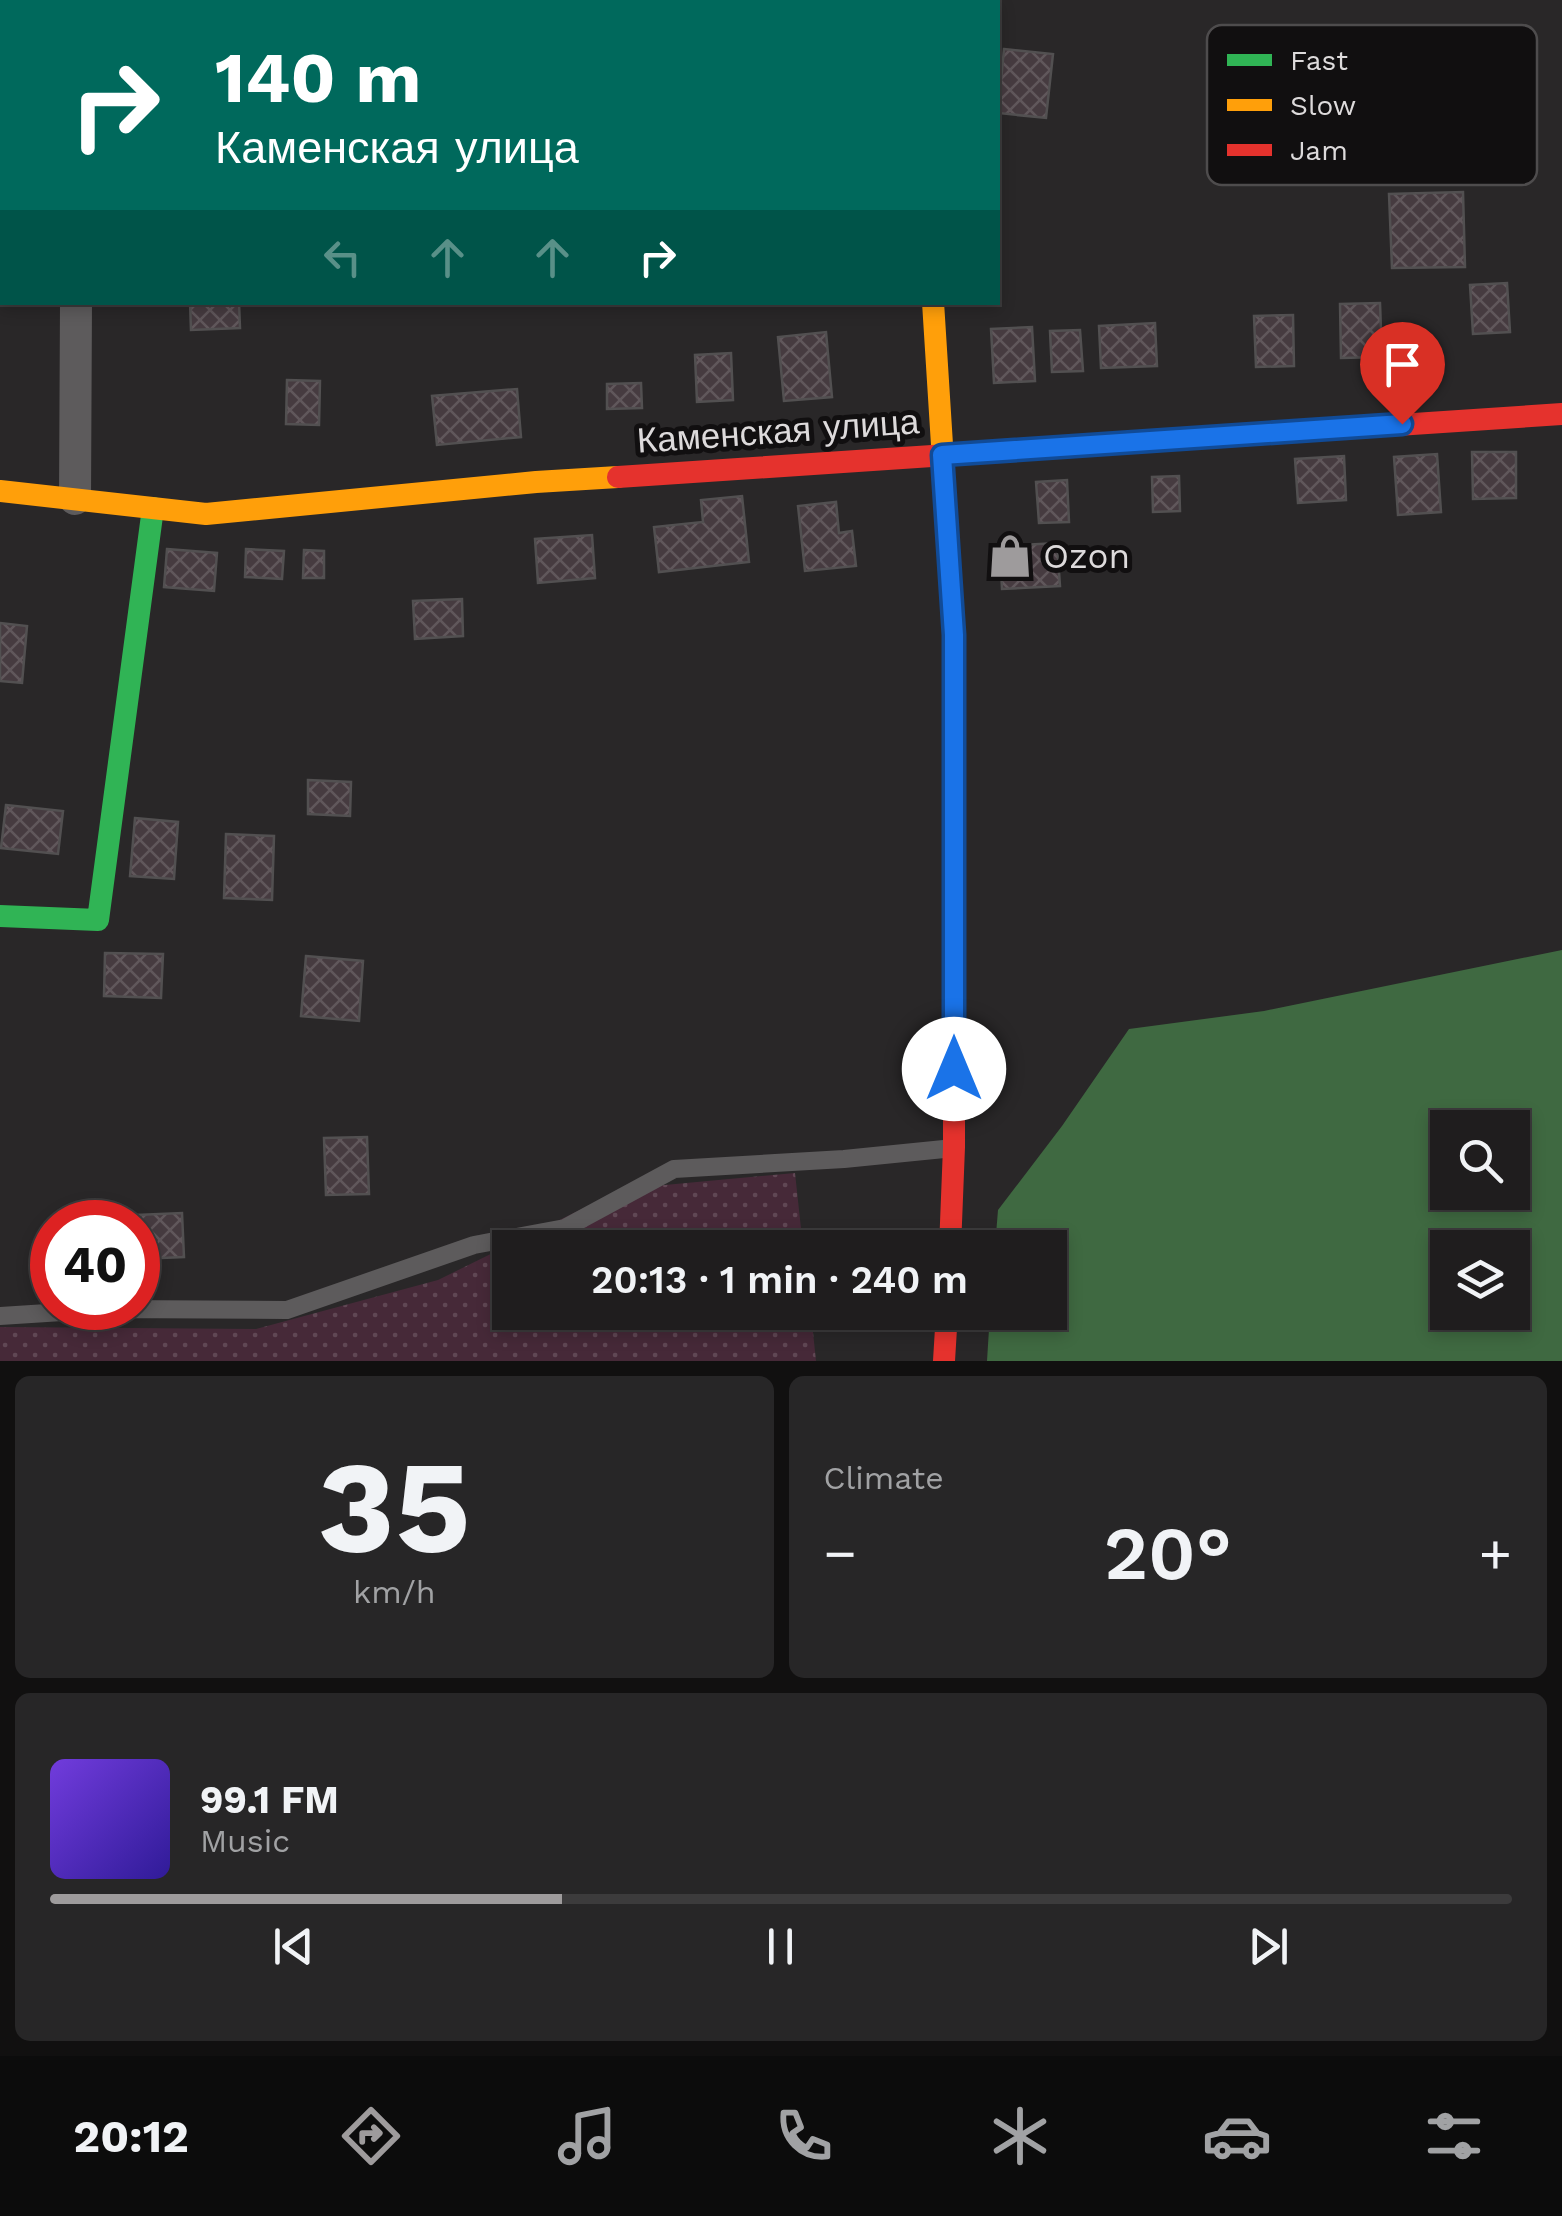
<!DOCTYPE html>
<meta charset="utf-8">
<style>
:root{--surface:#1f1d1e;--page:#272627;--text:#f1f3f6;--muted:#a1a2a4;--line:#3c3b3c;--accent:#9e9b9c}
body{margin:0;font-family:"Work Sans",sans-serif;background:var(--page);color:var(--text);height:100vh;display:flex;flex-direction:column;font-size:38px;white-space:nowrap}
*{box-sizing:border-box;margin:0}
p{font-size:32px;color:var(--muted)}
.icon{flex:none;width:55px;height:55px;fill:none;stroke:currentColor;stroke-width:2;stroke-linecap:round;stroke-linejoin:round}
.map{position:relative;height:1361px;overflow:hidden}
.side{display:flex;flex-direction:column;gap:15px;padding:15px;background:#111010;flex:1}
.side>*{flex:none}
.banner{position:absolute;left:0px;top:0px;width:1000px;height:305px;box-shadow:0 5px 15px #0003,0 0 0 2px var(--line);background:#00695c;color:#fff;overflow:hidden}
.tools{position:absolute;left:1430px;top:1110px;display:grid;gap:20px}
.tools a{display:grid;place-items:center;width:100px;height:100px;border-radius:0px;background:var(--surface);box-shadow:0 5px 15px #0003,0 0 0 2px var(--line);font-size:50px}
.speed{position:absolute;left:30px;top:1200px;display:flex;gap:20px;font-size:50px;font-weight:700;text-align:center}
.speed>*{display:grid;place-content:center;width:130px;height:130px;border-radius:50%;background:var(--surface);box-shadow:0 5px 15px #0003,0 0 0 2px var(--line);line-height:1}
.speed .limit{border:15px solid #d22;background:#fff;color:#111}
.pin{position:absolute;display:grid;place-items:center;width:85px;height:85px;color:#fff;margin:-102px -42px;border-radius:50% 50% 50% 0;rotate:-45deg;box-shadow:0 0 10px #0007}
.pin .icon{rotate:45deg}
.me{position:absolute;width:110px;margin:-55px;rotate:0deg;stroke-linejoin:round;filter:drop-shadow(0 0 8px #0008)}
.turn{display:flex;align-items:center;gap:35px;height:210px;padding:0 50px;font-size:45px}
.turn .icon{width:130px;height:130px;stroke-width:2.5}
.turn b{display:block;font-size:70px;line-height:85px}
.lanes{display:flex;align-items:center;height:95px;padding:0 50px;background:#0003;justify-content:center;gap:50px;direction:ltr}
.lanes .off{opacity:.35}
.big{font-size:75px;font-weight:600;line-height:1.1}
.side .card{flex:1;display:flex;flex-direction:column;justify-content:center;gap:15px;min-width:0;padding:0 35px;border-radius:15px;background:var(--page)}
.side .dial{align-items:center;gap:0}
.dial b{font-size:130px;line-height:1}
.song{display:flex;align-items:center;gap:30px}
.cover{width:120px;height:120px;border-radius:15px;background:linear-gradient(135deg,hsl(260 70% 55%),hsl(250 70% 35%))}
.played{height:10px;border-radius:5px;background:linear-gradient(90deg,var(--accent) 35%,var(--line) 35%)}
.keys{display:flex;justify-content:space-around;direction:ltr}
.heat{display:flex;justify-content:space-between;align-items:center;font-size:55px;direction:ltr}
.side .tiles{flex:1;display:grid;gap:15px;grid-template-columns:1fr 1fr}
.card:last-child{grid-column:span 2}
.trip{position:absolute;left:492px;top:1230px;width:575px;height:100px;border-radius:0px;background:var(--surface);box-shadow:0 5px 15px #0003,0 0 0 2px var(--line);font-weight:600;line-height:100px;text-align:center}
.tabs{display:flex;height:160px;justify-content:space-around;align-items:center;background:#0c0c0c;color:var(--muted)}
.tabs .icon{width:70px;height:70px}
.tabs .selected{color:var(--accent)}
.tabs b{font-size:45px;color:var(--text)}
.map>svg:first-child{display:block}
.park{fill:url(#park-dots)}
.water{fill:#3f6941;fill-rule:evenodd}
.building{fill:url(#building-cross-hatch);stroke:#525051;stroke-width:2.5}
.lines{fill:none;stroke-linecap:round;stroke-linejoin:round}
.lane{stroke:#5d5b5c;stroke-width:18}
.street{stroke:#5d5b5c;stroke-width:32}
.fast{stroke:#30b455;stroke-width:22}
.slow{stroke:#ff9f0a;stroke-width:22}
.jam{stroke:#e5322d;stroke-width:22}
.route-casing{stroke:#114b97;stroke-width:25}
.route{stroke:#1a73e8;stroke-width:18}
.labels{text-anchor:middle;stroke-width:10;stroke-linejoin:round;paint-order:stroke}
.street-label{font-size:35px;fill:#dddadb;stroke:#110f10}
.poi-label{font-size:35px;fill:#dddadb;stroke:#110f10;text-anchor:start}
.key{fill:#110f10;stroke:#4e4c4d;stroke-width:2.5}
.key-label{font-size:28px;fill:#dddadb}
</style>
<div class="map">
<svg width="1562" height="1361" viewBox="0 0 1562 1361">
<defs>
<pattern id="park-dots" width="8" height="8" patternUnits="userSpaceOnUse" patternTransform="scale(2.5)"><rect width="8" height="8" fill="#462938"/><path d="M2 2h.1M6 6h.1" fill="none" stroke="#604754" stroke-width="1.8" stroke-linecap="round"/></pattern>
<pattern id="building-cross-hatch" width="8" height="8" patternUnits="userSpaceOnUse" patternTransform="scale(2.5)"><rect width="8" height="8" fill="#463b40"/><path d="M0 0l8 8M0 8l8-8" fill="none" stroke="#60575b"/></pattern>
</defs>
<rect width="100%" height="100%" fill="#292728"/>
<!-- park -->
<path class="park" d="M795,1173l8,74 -293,1v64l301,1 5,48h-816v-34l256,2 182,-49 184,-91z"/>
<!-- water -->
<path class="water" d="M1562,950v411h-575l3,-48 60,-1v-64l-55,-1 3,-37 64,-84 67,-97 135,-18zM1448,1128h64v64h-64zM1448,1248h64v64h-64z"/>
<!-- building -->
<path class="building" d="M1004,49l49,5 -7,64 -48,-5z
M1463,192l2,75 -73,1 -3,-74z
M1507,283l3,49 -37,2 -3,-49z
M190,302h49l1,26 -49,2z
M1380,303l2,54 -41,1 -1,-54z
M1293,315l1,51 -38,1 -2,-51z
M1155,323l2,43 -56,2 -2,-42z
M1032,327l3,54 -41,2 -3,-54z
M1080,330l3,41 -31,1 -2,-41z
M826,332l6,65 -48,4 -6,-64z
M731,353l2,47 -36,2 -2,-47z
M287,380l33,1 -1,44 -33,-1z
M641,383l1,25 -35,1v-25z
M517,389l4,48 -84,8 -5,-49z
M1472,452h44v46l-43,1z
M1437,454l4,58 -43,3 -4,-58z
M1344,456l2,44 -48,3 -3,-44z
M1179,476l1,35 -27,1 -1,-35z
M1067,480l2,42 -30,1 -3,-41z
M742,496l7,66 -90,10 -5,-45 49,-5 -2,-22z
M836,502l3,31 13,-2 4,35 -51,5 -7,-65z
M592,535l3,43 -57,5 -3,-44z
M1057,543l3,43 -58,3 -2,-43z
M167,549l50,4 -3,38 -50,-4z
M246,549l38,2 -2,28 -37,-2z
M304,550l20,1v27h-21z
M462,599l1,37 -48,3 -2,-38z
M0,623l27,3 -5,57 -22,-2z
M308,780l43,2 -1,34 -42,-2z
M6,805l57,6 -5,43 -57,-6z
M135,818l43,4 -4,57 -44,-3z
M226,834l48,2 -2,64 -48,-2z
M105,953l58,1 -2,44 -57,-2z
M306,956l57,5 -4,60 -58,-5z
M367,1137l2,57 -43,1 -2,-57z
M182,1213l2,44 -46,2v-37h-49v-5z"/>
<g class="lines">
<!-- lane -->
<path class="lane" d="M0,1316l109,-7 178,1 187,-65 91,-17 109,-59 170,-10 110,-11"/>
<!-- street -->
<path class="street" d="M77,2v-2
M916,2v-2
M75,499l1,-197"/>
<!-- fast -->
<path class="fast" d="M0,916l98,4 55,-412"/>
<!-- slow -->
<path class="slow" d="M933,302l21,333v97
M0,491l206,23 330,-32 82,-5"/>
<!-- jam -->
<path class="jam" d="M618,477l944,-63
M950,1248l4,-101v-415
M944,1361l3,-49"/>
</g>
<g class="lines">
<!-- route casing -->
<g class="route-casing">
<path id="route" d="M954,1069v-434l-12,-180 460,-31"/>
</g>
<!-- route -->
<use href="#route" class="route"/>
</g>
<!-- icons -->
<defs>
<g id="shop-bare" transform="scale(3.45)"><path d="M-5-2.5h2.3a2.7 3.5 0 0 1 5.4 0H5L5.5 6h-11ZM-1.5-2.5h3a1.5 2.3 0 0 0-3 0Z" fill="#9e9b9c" stroke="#110f10" stroke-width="2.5" paint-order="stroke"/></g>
</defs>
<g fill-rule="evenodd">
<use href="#shop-bare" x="1010" y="556"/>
</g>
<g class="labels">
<!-- street labels -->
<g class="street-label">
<text transform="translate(778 431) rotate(-4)" y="12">Каменская улица</text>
</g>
<!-- poi labels -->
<g class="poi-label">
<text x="1043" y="568">Ozon</text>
</g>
</g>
<!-- legend -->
<rect x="1207" y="25" width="330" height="160" rx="15" class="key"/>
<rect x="1227" y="54" width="45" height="12" fill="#30b455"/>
<rect x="1227" y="99" width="45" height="12" fill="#ff9f0a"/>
<rect x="1227" y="144" width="45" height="12" fill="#e5322d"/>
<g class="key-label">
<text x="1290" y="70">Fast</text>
<text x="1290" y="115">Slow</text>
<text x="1290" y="160">Jam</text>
</g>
</svg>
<div class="tools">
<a><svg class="icon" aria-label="search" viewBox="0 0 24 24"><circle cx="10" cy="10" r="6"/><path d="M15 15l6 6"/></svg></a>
<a><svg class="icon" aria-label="layers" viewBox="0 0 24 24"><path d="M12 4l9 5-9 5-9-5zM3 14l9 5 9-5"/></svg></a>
</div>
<div class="speed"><div class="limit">40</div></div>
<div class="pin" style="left:1402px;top:424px;background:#d93025"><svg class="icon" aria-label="arrive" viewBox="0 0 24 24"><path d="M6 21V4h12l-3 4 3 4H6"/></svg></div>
<svg class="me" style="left:954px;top:1069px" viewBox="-20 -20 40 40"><circle r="19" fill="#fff"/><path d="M0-13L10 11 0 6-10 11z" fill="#1a73e8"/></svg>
<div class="trip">20:13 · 1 min · 240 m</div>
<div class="banner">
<div class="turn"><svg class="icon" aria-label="right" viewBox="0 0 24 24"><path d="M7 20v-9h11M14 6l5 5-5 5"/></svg><div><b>140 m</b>Каменская улица</div></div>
<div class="lanes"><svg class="icon off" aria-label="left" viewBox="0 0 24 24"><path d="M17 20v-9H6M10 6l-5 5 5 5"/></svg><svg class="icon off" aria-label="ahead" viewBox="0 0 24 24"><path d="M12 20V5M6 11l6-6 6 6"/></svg><svg class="icon off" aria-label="ahead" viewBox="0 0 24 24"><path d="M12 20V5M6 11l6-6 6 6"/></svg><svg class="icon" aria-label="right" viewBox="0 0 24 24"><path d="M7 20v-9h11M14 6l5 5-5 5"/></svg></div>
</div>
</div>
<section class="side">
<div class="tiles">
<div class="card dial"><b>35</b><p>km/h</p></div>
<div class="card"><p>Climate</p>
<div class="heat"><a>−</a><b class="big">20°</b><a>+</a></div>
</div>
<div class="card">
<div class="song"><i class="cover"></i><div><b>99.1 FM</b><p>Music</p></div></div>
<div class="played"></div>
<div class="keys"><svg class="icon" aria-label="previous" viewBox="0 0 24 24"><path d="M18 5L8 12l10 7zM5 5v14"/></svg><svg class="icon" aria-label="pause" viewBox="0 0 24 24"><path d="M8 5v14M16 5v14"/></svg><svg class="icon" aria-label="next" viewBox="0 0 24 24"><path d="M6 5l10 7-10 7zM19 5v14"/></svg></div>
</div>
</div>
</section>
<nav class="tabs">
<b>20:12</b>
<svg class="icon selected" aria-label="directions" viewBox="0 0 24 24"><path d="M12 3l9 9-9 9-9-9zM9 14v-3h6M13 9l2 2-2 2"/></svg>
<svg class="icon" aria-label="music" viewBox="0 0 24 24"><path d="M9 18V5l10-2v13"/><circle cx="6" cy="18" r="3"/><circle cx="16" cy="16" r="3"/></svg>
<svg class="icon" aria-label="phone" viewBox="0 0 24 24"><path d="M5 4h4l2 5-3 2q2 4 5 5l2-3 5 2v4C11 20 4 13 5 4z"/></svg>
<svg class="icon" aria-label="climate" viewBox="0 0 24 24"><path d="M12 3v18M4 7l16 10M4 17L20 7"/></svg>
<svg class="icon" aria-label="car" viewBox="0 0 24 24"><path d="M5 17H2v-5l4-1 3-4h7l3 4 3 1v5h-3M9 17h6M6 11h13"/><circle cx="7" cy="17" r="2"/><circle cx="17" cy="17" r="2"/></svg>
<svg class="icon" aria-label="filters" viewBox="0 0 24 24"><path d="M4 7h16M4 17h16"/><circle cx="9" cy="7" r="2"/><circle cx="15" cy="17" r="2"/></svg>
</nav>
